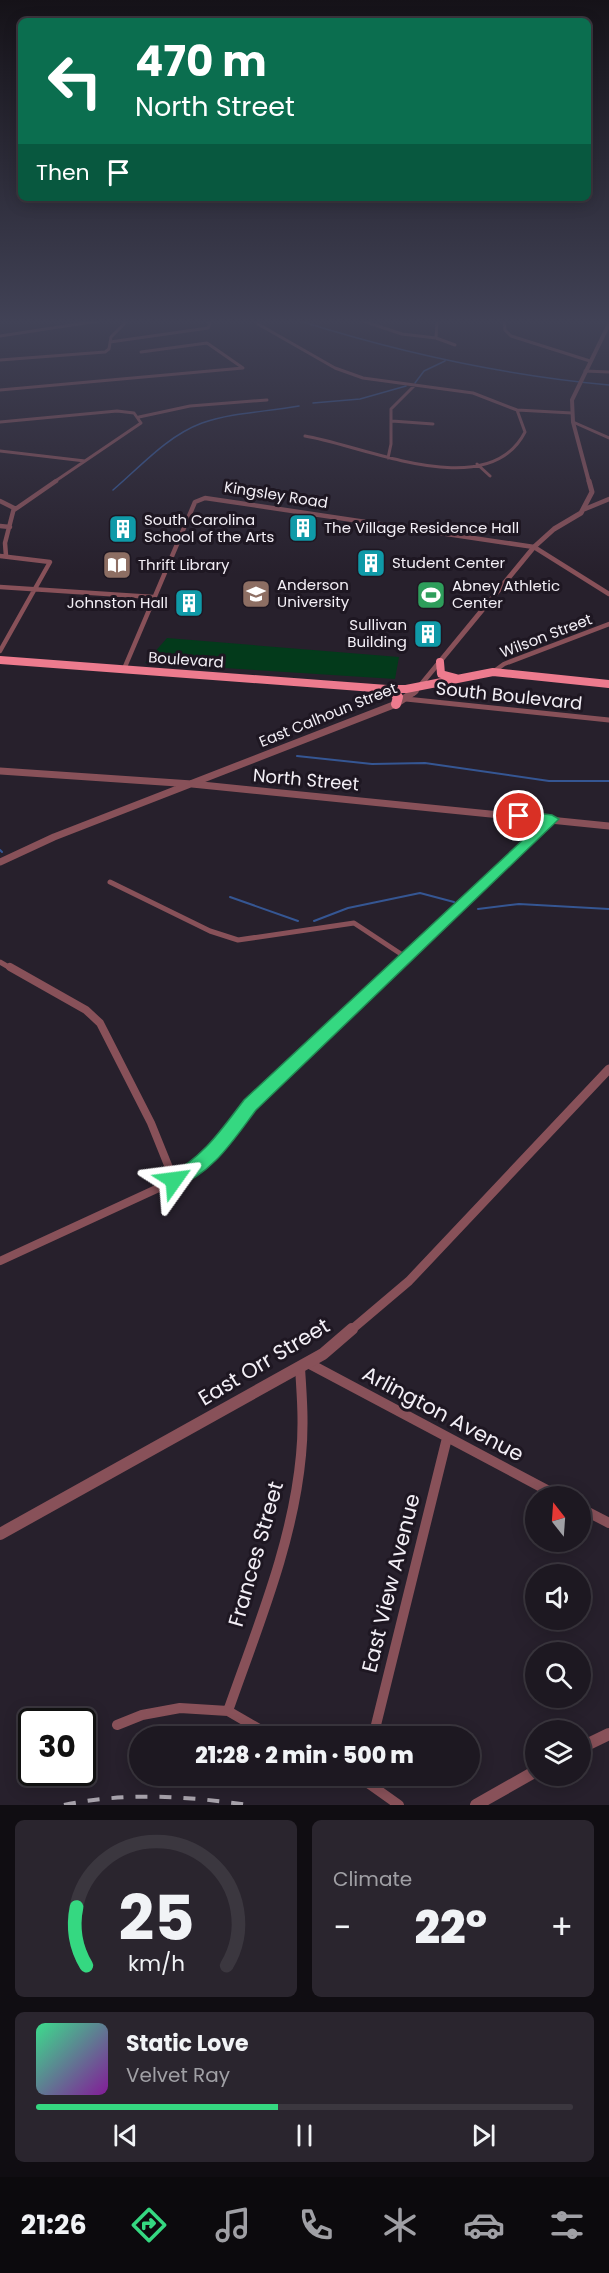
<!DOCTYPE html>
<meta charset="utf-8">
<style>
:root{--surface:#1d1821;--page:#2a252e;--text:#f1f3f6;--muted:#a0a0a5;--line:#3b373f;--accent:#35d881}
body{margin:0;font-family:Poppins,sans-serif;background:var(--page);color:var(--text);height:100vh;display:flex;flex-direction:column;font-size:22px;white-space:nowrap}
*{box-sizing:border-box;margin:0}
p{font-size:20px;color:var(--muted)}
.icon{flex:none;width:33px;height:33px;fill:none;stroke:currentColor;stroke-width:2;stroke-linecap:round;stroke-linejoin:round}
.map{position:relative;height:1805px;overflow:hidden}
.sheet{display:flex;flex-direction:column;gap:15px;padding:15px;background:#100d12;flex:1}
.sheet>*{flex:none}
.top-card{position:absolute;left:18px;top:18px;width:573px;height:183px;border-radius:9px;box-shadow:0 3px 15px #0003,0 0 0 2px var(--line);background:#0b6e4f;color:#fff;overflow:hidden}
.needle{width:39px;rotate:343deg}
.buttons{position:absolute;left:525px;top:1486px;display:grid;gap:12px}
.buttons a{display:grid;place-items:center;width:66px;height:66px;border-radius:50%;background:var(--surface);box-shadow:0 3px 15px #0003,0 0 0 2px var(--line);font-size:30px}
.speed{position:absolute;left:18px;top:1708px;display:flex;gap:12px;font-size:30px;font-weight:700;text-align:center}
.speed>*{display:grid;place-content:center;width:78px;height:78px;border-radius:50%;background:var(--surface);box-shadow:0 3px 15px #0003,0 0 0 2px var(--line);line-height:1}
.speed .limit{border:3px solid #111;border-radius:9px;background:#fff;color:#111}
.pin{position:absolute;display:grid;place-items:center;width:51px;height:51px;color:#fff;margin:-26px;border:3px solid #fff;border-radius:50%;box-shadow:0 2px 6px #0007}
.me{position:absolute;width:66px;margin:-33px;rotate:59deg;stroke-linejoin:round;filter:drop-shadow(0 0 4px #0008)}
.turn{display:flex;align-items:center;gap:21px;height:126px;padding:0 18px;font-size:27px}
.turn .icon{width:78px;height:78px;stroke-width:2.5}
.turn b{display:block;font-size:42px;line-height:51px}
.then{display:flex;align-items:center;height:57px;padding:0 18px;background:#0003;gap:12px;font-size:22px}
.big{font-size:45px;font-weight:800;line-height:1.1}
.sheet .tile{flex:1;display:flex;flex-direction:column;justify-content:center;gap:9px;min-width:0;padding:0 21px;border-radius:9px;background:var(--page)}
.sheet .dial{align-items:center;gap:0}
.dial svg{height:156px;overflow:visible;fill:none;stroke:var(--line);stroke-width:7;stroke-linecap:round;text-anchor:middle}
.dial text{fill:var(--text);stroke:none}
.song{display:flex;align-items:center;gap:18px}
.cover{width:72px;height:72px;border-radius:9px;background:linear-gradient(135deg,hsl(150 70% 55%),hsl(290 70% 35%))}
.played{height:6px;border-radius:3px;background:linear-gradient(90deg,var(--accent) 45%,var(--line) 45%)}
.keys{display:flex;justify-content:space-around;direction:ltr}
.heat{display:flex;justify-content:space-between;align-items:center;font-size:33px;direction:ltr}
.sheet .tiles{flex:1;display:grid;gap:15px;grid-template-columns:1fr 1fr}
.tile:last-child{grid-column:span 2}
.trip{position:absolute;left:129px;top:1726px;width:351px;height:60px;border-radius:30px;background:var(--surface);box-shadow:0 3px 15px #0003,0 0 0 2px var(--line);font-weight:800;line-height:60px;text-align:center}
.tabs{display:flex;height:96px;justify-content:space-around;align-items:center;background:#0c0a0d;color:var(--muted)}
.tabs .icon{width:42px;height:42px}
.tabs .current{color:var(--accent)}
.tabs b{font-size:27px;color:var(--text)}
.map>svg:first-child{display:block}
.green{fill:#033a1b}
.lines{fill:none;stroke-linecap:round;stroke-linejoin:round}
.stream-far1{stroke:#355693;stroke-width:1.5}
.stream{stroke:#355693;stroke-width:2}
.minor-far4{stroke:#885159;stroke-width:3}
.minor-far3{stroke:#885159;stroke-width:4.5}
.minor-far2{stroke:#885159;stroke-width:5}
.minor-far1{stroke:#885159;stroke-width:8}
.minor{stroke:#885159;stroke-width:10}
.tertiary-far4{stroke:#885159;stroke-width:4}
.tertiary-far3{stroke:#885159;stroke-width:5}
.tertiary-far2{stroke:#885159;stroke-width:7}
.tertiary-far1{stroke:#885159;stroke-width:9}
.tertiary{stroke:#885159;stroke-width:12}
.primary-far1{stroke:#ed7b8e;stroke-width:8}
.primary{stroke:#ed7b8e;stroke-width:10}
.rail{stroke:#a7a2ab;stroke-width:4;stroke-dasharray:12 12;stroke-linecap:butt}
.route{fill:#35d881;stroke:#228c54;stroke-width:1.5}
.labels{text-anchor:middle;stroke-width:6;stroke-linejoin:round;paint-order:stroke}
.far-street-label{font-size:15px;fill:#f3eff6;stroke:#1e1722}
.far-poi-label{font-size:15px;fill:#f3eff6;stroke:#1e1722;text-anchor:start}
.street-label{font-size:18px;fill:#f3eff6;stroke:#1e1722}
.near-street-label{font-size:21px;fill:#f3eff6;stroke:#1e1722}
</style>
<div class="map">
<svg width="609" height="1805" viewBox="0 0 609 1805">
<rect width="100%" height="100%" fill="#27202c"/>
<!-- green -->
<path class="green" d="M167,638l232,19 -4,22 -250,-16z"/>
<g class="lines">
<!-- stream-far1 -->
<path class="stream-far1" d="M300,321c101,32 203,54 309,64
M415,383l9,-12 21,-10
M313,403l47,-4 46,-13
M113,490c28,-24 54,-54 89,-67 31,-11 65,-11 97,-17"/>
<!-- stream -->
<path class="stream" d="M297,756l75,8 53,-1 124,18h60
M0,850l2,2
M230,897l68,24
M478,909l41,-5 90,5
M314,921l34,-13 72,-15 34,9"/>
<!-- minor-far4 -->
<path class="minor-far4" d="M363,321l39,13 34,4
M437,321l-1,17 19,7
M504,321l1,9 6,6 79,25
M258,324l77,44 28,10 110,15 44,17 55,3
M0,336l98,-15
M110,342l98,-14 2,-4 -3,-3
M0,360l105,-8 4,-3 2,-12 16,-16
M585,371l24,1
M0,390l243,-22 -36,-25 -66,9
M139,417l51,-11 77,-6
M392,421l41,3
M0,422l117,-11 17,2 7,10 -87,59
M573,422l36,16
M305,436c57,9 183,69 220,-4l-8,-22
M0,451l85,10
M388,458l3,-14v-35l24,-24
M477,464l13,12"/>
<!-- minor-far3 -->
<path class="minor-far3" d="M0,501l14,7 -9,35 1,13
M585,509l24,-10
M14,510l42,-29
M0,526l10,1
M0,556l50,6 -50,89
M0,587l153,10
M124,669l71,-167 10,-4 329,49 75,47
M493,672l11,-8 105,-40"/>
<!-- minor-far2 -->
<path class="minor-far2" d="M406,699l203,21
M110,882l100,49 28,9 116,-17 53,35
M0,962l12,7
M394,969l158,-150"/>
<!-- minor-far1 -->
<path class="minor-far1" d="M10,967l76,43 14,13 51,100 23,57
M0,1261l189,-87 22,-19 39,-50 145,-138"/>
<!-- minor -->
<path class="minor" d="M308,1363l252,134
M580,1508l29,15
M228,1711c29,-83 65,-168 73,-256 3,-29 1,-58 -1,-87
M117,1725l25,-10 38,-7 48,3 45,26
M373,1737l74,-299
M358,1776l41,29"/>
<!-- tertiary-far4 -->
<path class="tertiary-far4" d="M589,482l-16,-60 -1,-22 37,-76"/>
<!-- tertiary-far3 -->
<path class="tertiary-far3" d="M414,693l120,-146 20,-18 27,-16 11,-21 -3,-11"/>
<!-- tertiary-far2 -->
<path class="tertiary-far2" d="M0,771l192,13 417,42
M0,862l54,-25 342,-133 19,-13"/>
<!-- tertiary-far1 -->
<path class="tertiary-far1" d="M350,1331l59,-50 200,-212"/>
<!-- tertiary -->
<path class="tertiary" d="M0,1534l323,-180 29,-25
M580,1748l29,-14
M476,1805l60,-34"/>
<!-- primary-far1 -->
<path class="primary-far1" d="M0,660l387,29h19l87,-17 116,12
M440,662l1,12 15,4
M389,689l4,4"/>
<!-- primary -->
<path class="primary" d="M392,691l6,6 -2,7"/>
<!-- rail -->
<path class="rail" d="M64,1805c61,-13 123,-9 184,0"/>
</g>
<!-- sky -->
<linearGradient id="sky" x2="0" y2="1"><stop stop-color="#151218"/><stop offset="0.56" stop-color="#414256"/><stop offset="1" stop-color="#414256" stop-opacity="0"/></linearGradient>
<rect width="609" height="574" fill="url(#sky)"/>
<!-- route -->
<path class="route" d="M519,811l33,4 7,4 -303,291c-24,32 -44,64 -82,78l-6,-2 -3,-6 3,-5c34,-16 54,-46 76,-75l297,-277 -27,-4v-6z"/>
<!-- icons -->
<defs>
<g id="building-square" transform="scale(1.5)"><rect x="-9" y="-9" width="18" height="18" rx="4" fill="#0f9aa8" stroke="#1e1722"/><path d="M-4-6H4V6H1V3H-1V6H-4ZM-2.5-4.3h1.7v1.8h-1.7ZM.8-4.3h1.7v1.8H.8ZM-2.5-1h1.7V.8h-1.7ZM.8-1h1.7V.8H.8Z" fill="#fff"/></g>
<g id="library-square" transform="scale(1.5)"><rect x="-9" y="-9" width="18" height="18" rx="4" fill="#8d6e63" stroke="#1e1722"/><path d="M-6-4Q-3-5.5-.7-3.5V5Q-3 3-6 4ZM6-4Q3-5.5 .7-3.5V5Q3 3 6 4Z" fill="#fff"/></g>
<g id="university-square" transform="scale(1.5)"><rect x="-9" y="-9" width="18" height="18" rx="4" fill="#8d6e63" stroke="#1e1722"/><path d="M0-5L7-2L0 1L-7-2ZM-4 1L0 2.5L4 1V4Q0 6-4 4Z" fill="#fff"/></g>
<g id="stadium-square" transform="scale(1.5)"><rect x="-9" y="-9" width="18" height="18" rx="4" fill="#2e9e5b" stroke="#1e1722"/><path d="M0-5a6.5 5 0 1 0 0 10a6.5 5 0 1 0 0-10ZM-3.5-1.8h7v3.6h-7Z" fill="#fff"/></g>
</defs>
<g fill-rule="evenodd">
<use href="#building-square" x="303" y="528"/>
<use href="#building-square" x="123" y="529"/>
<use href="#building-square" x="371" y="563"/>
<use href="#library-square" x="117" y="565"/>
<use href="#university-square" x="256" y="594"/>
<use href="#stadium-square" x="431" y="595"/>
<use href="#building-square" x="189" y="603"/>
<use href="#building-square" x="428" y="634"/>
</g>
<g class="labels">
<!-- far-street labels -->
<g class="far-street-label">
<text transform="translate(276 495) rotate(9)" y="5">Kingsley Road</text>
<text transform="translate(546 636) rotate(-21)" y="5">Wilson Street</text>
<text transform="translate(186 660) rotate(4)" y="5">Boulevard</text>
<text transform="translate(328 715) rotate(-22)" y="5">East Calhoun Street</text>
</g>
<!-- far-poi labels -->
<g class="far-poi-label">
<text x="144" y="525">South Carolina<tspan x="144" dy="17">School of the Arts</tspan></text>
<text x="324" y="533">The Village Residence Hall</text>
<text x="392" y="568">Student Center</text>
<text x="138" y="570">Thrift Library</text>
<text x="277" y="590">Anderson<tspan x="277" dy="17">University</tspan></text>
<text x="452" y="591">Abney Athletic<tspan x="452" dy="17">Center</tspan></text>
<text x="168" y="608" text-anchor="end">Johnston Hall</text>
<text x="407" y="630" text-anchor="end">Sullivan<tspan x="407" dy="17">Building</tspan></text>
</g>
<!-- street labels -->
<g class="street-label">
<text transform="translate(509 696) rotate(6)" y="6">South Boulevard</text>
<text transform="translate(306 780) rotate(5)" y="6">North Street</text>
</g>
<!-- near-street labels -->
<g class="near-street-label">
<text transform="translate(264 1362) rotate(-31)" y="7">East Orr Street</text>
<text transform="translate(443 1414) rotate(28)" y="7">Arlington Avenue</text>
<text transform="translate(256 1554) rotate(-74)" y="7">Frances Street</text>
<text transform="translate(391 1583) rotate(-76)" y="7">East View Avenue</text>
</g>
</g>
</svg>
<div class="buttons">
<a><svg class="needle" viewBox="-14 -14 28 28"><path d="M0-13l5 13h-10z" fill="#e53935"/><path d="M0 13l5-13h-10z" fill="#a0a0a5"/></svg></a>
<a><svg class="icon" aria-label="sound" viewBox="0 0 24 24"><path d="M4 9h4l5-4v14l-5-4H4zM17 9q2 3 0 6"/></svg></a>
<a><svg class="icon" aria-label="search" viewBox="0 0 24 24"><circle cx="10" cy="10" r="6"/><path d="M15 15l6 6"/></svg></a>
<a><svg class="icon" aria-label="layers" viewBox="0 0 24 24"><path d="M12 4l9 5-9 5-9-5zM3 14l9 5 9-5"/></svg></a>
</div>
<div class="speed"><div class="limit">30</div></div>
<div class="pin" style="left:519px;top:816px;background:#d93025"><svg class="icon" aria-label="arrive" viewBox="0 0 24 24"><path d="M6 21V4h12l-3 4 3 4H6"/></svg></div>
<svg class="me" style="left:174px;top:1180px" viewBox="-20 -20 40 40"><path d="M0-17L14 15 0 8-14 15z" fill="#35d881" stroke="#fff" stroke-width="4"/></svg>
<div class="trip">21:28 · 2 min · 500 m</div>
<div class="top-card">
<div class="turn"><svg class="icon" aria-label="left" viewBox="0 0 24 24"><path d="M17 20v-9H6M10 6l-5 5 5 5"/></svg><div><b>470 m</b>North Street</div></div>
<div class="then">Then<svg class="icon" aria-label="arrive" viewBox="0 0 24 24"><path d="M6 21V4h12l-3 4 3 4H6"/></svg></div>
</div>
</div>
<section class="sheet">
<div class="tiles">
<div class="tile dial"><svg viewBox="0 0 100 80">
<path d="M14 69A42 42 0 1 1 86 69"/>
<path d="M14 69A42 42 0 0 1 9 39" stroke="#35d881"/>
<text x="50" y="56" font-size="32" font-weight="700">25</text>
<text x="50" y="72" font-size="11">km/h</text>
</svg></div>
<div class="tile"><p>Climate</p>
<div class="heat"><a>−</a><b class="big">22°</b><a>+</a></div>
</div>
<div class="tile">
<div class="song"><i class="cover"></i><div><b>Static Love</b><p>Velvet Ray</p></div></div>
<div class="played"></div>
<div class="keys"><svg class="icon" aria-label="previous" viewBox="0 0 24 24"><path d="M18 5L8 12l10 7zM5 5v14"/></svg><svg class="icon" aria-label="pause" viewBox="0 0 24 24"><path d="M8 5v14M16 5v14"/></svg><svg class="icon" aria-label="next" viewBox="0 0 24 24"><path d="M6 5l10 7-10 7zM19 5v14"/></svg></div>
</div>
</div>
</section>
<nav class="tabs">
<b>21:26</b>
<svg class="icon current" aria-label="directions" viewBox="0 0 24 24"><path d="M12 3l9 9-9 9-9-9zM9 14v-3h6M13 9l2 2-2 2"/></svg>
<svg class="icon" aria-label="music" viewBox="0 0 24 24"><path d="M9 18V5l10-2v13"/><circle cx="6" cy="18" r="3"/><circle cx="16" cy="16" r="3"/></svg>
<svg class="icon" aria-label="phone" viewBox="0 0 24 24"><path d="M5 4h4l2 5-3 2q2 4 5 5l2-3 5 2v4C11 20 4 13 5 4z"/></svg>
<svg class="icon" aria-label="climate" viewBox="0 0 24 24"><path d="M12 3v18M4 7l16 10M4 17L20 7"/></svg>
<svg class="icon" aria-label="car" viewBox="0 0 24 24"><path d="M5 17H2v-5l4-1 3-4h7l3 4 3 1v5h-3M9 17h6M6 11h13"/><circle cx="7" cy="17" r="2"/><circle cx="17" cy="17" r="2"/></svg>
<svg class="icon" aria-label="filters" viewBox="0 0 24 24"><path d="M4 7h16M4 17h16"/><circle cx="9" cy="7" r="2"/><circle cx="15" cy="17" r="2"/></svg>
</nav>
